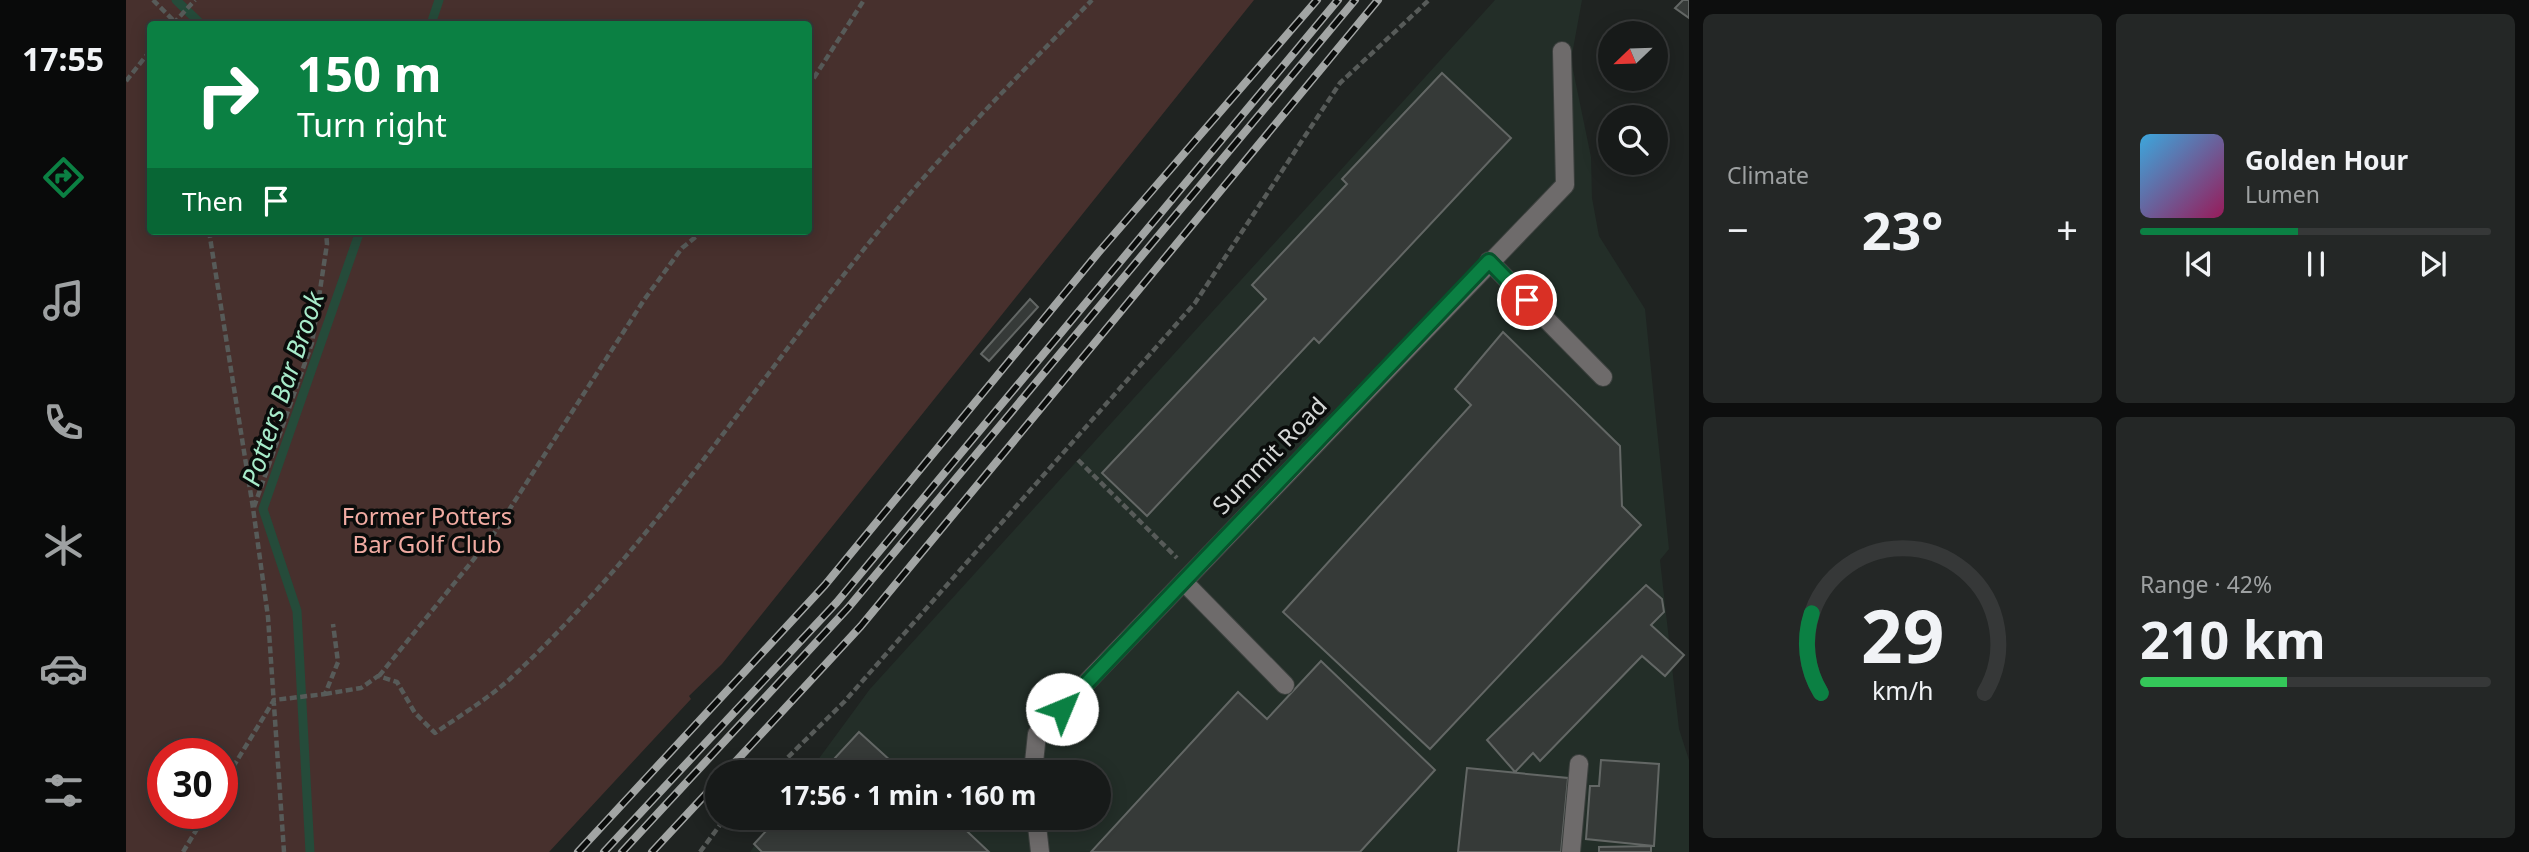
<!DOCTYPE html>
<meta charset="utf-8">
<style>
:root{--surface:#171a19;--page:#242726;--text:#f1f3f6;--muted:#9ea1a2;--line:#363838;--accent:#0b8043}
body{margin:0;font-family:"Noto Sans",sans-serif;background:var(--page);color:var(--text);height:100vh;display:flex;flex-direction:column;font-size:26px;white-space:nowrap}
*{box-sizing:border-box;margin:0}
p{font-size:23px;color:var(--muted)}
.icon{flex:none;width:38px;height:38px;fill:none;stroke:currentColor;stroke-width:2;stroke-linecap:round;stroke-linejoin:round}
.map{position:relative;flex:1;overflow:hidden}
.side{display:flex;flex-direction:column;gap:14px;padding:14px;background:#0d0e0e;width:840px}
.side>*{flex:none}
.guide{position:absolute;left:21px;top:21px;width:665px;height:214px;border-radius:7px;box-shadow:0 4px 18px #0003,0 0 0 2px var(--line);background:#0b8043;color:#fff;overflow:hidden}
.needle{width:46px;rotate:247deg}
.fabs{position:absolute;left:1472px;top:21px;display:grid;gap:14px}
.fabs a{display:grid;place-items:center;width:70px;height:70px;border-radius:50%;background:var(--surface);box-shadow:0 4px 18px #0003,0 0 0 2px var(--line);font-size:35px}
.speed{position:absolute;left:21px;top:738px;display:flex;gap:14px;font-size:35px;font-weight:700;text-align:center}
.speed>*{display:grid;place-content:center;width:91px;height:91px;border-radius:50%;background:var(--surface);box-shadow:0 4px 18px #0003,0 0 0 2px var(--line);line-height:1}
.speed .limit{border:10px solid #d22;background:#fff;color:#111}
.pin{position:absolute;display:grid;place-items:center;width:60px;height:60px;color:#fff;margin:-30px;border:4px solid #fff;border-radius:50%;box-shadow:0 2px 7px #0007}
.me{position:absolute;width:77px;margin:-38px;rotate:45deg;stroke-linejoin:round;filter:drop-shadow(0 0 5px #0008)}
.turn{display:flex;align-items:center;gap:24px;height:147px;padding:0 35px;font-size:32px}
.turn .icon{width:91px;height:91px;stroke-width:2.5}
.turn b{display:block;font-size:49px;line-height:60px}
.then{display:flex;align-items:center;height:66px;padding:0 35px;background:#0003;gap:14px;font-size:26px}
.big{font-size:52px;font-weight:700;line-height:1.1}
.side .tile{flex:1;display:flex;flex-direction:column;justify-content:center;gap:10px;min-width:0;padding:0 24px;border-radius:10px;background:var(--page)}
.side .dial{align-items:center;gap:0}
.dial svg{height:182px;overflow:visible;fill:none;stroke:var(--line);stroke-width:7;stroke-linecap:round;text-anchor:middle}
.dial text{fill:var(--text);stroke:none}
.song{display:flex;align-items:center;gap:21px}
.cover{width:84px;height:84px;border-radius:10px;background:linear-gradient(135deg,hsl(200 70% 55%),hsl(330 70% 35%))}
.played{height:7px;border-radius:4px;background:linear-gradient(90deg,var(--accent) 45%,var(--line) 45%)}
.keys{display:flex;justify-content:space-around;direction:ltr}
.heat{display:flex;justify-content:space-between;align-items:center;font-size:38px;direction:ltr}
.charge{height:10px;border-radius:5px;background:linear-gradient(90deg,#34c759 42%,var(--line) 0)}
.side .tiles{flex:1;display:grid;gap:14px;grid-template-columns:repeat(2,1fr)}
.trip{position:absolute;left:579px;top:760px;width:406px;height:70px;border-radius:35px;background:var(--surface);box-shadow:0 4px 18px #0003,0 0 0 2px var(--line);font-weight:700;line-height:70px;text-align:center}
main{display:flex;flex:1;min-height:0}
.tabs{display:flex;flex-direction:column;width:126px;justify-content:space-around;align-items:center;background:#090a0a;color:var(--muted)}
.tabs .icon{width:49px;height:49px}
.tabs .active{color:var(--accent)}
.tabs b{font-size:32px;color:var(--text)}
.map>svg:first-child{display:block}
.built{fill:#232e28}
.green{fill:#47302d;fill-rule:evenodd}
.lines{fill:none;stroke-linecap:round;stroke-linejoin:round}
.stream{stroke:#254b3a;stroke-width:9}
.building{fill:#363a38;stroke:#636765;stroke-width:2}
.minor-casing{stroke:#3c403e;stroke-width:20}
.path{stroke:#575b59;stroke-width:4.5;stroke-dasharray:7 3.5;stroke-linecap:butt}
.minor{stroke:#6e6b6b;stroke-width:18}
.rail-casing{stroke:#a2a5a4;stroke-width:8}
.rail{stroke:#0a0c0b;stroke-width:5;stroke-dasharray:16;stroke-linecap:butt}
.route-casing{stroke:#07532c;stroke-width:18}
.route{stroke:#0b8043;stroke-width:12}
.labels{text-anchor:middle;stroke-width:7;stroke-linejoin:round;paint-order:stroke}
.street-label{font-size:24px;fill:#d5d7d6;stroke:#0a0c0b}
.park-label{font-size:24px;fill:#f0aba2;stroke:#0a0c0b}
.water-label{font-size:26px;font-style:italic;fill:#a7ebca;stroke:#0a0c0b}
</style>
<main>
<nav class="tabs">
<b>17:55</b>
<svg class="icon active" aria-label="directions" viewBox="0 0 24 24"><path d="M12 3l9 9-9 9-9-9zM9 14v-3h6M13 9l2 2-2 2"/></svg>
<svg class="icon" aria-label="music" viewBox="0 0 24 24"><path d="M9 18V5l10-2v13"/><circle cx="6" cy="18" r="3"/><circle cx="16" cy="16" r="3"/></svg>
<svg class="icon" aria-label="phone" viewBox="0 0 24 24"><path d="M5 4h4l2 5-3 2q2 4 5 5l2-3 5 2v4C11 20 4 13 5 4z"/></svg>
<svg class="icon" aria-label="climate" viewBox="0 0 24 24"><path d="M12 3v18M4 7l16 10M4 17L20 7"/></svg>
<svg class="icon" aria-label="car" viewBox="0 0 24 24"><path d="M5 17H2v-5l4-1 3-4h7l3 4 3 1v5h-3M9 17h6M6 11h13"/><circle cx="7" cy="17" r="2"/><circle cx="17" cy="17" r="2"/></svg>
<svg class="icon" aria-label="filters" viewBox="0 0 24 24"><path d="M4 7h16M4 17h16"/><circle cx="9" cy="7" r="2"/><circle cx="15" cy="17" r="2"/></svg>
</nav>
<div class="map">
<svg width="1563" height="852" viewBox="0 0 1563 852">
<rect width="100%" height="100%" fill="#1f2321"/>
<!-- built -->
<path class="built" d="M1369,0h87l-11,60 20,97 1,41 7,38 46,73 24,240 -9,11 19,169 10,31v92h-939l25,-35h324v-45h-290l61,-83z"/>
<!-- green -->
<path class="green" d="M0,0h1128l-532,664 -33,32 2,3 -142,153h-423zM24,24h658v207h-658zM96,754v60h-59v-60z"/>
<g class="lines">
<!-- stream -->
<path class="stream" d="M50,0l25,24
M305,24l8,-24
M184,852l-13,-241 -34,-102 97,-278"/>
</g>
<!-- building -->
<path class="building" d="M1557,0h6v18l-14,-10z
M1316,73l69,65 -192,205 -5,-5 -167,178 -45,-43 164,-174 -14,-14 95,-101 -5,-5z
M904,299l8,8 -49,54 -8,-7z
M1377,332l117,114 2,60 19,19 -211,224 -147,-137 188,-207 -16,-16z
M1520,585l16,14 2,13 -13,13 33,30 -19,21 -23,-20 -102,105 -7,-8 -18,19 -28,-32z
M1195,661l114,109 -75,82h-269l147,-160 29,27z
M733,732l44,40h-81z
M1475,760l58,4 -5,82 -68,-7 4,-53h9z
M1341,768l101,10 -7,74h-103z
M653,817h173l37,35h-227l-8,-8z
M1525,846v6h-52v-5z"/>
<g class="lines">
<!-- minor casing -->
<g class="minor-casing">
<path id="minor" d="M1363,261l114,116
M1058,582l101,103
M907,772l4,-38 528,-549 -3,-134
M910,817l4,35
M1445,852l8,-88"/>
</g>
<!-- path -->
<path class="path" d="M27,0l24,24
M47,24l22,-24
M0,81l24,-30
M682,87l56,-87
M83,231l44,277 15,109 16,235
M952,460l99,98
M128,507l58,-164 15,-99 -1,-13
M253,676l112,-138 153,-238 38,-52 21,-17
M199,694l36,-6 17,-12 19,6 18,31 20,20c26,-18 54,-35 77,-56 146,-136 252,-308 379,-461 63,-76 133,-146 201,-216
M647,772l71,-70 351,-399 145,-220 89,-83
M96,785l52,-85 51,-6 13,-32 -5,-38
M57,852l23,-38
M574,852l26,-35"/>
<!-- minor -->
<use href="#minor" class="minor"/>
<!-- rail casing -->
<g class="rail-casing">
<path id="rail" d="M600,772l135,-146 517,-626
M452,852l247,-267 273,-332 219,-253
M478,852l233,-250 501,-602
M496,852l226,-244 507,-608
M526,852l66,-71"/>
</g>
<!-- rail -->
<use href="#rail" class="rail"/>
</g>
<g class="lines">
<!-- route casing -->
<g class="route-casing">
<path id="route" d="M936,709l427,-448 38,39"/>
</g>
<!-- route -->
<use href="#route" class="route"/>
</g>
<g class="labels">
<!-- street labels -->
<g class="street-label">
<text transform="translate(1144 456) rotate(-46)" y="8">Summit Road</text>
</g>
<!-- park labels -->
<g class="park-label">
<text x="301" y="525">Former Potters<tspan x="301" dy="28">Bar Golf Club</tspan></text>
</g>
<!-- water labels -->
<g class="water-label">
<text transform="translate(157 389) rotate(-71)" y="9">Potters Bar Brook</text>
</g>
</g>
</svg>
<div class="fabs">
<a><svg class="needle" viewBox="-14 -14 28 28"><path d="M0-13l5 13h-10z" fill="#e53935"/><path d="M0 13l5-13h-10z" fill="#9ea1a2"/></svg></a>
<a><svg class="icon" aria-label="search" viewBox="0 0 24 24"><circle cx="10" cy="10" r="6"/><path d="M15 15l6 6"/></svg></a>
</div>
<div class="speed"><div class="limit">30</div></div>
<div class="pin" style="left:1401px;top:300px;background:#d93025"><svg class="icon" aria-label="arrive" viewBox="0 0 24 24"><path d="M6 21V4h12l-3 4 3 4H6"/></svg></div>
<svg class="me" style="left:936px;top:709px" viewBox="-20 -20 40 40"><circle r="19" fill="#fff"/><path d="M0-13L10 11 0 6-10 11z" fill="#0b8043"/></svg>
<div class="trip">17:56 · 1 min · 160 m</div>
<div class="guide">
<div class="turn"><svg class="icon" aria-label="right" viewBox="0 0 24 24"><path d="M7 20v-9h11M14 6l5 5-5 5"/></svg><div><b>150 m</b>Turn right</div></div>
<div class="then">Then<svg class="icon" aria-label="arrive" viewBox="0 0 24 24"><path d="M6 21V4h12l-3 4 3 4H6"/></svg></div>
</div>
</div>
<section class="side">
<div class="tiles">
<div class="tile"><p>Climate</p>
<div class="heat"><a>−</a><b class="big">23°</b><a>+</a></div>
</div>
<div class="tile">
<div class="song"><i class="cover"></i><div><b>Golden Hour</b><p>Lumen</p></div></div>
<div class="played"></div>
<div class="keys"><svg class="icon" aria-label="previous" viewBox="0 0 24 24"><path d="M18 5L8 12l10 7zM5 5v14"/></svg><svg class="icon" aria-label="pause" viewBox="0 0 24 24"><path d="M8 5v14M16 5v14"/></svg><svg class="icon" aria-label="next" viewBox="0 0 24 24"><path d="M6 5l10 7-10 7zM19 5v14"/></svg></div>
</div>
<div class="tile dial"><svg viewBox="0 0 100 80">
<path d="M14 69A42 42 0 1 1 86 69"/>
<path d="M14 69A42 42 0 0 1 10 34" stroke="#0b8043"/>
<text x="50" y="56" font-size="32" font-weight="700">29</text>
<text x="50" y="72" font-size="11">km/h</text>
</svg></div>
<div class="tile"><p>Range · 42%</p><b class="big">210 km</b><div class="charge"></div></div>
</div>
</section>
</main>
